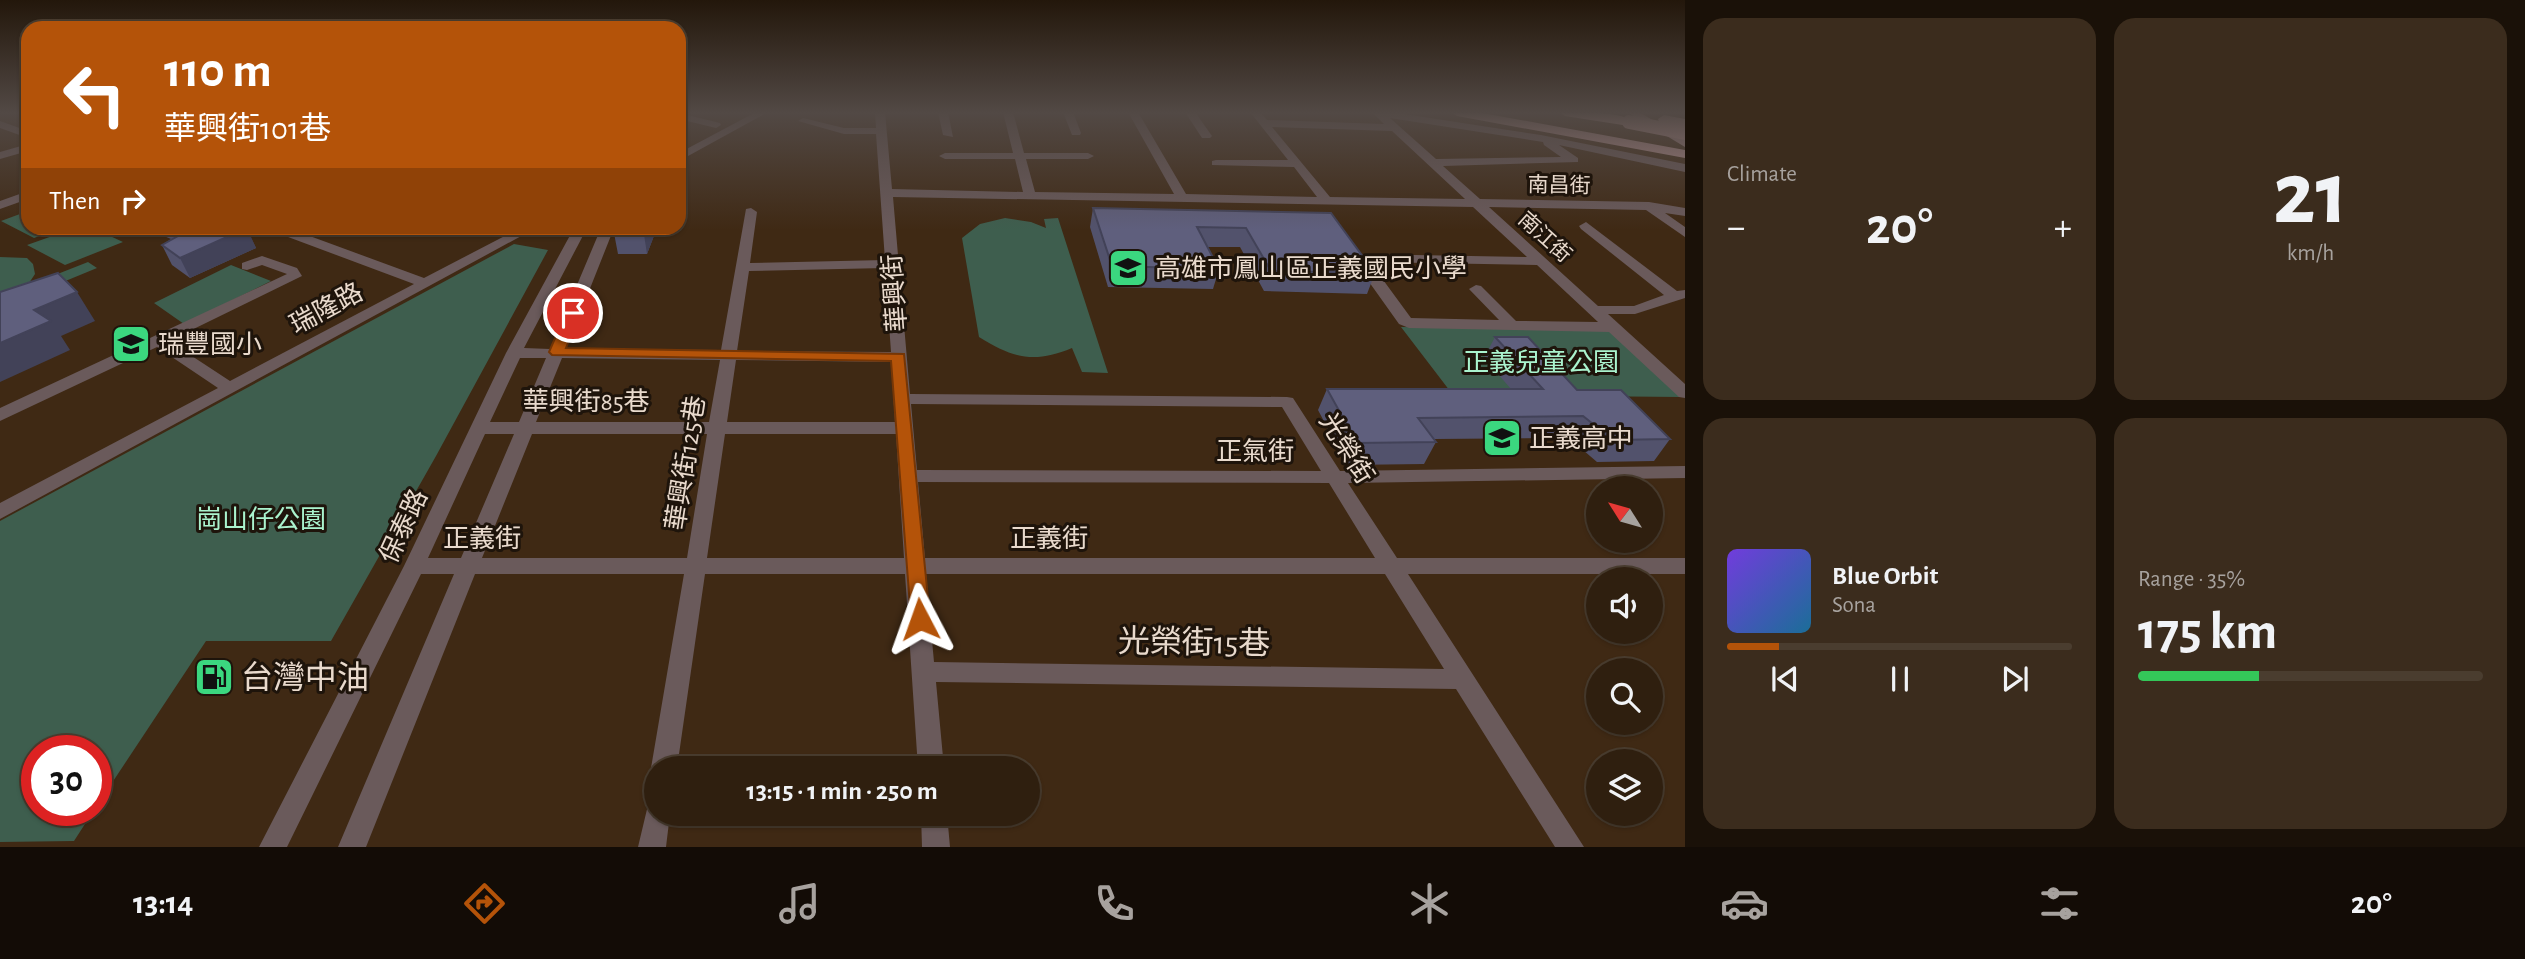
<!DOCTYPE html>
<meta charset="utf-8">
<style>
:root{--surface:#2f1f0f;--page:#3b2c1d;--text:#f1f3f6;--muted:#a7a29e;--line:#4a3d2f;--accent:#b45309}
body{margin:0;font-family:"Alegreya Sans","Noto Sans TC",sans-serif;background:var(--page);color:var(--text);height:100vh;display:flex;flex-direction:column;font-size:26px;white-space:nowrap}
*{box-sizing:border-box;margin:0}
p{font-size:23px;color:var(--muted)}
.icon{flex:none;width:38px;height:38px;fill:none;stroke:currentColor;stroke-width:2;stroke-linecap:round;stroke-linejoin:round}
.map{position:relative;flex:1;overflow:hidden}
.sheet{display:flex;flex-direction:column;gap:18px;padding:18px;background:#1a1108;width:840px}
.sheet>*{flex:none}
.hud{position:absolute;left:21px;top:21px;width:665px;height:214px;border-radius:21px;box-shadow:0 2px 5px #0004,0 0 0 2px var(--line);background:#b45309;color:#fff;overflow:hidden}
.needle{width:46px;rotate:307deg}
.buttons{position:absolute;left:1586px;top:476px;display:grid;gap:14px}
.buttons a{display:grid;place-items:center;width:77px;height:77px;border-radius:50%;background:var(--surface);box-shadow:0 2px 5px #0004,0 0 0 2px var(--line);font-size:35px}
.speed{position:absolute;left:21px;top:735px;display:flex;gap:14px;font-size:35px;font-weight:700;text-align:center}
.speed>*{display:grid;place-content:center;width:91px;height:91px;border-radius:50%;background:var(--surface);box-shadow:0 2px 5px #0004,0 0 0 2px var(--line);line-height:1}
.speed .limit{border:10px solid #d22;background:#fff;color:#111}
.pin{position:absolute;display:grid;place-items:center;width:60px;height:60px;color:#fff;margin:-30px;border:4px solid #fff;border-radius:50%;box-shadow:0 2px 7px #0007}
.me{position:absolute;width:77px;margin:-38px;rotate:356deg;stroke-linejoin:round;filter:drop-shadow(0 0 5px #0008)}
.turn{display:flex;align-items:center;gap:24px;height:147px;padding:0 28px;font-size:32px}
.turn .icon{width:91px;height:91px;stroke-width:2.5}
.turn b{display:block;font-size:49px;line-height:60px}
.then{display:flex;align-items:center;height:66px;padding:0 28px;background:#0003;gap:14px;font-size:26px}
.big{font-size:52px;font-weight:600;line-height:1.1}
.sheet .card{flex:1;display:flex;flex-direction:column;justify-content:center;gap:10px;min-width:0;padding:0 24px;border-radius:21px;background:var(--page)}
.sheet .dial{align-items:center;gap:0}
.dial b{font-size:91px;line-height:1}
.song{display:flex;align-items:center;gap:21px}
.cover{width:84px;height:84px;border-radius:10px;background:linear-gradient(135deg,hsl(260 70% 55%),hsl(200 70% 35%))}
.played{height:7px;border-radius:4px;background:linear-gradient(90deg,var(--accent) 15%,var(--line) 15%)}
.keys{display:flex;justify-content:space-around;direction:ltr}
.heat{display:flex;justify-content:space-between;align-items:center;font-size:38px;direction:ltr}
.charge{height:10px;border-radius:5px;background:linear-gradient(90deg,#34c759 35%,var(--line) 0)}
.sheet .tiles{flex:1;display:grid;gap:18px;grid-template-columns:repeat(2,1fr)}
.trip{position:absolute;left:644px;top:756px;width:396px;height:70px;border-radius:35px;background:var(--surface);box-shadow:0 2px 5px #0004,0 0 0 2px var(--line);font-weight:600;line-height:70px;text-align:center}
.dock{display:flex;height:112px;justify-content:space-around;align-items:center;background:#130c06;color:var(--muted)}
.dock .icon{width:49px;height:49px}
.dock .active{color:var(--accent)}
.dock b{font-size:32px;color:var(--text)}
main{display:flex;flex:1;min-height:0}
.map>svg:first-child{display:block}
.green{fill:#3e5e4e}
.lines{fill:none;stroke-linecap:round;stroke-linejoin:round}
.minor{fill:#6a5a5b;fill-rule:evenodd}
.major{fill:#a58486;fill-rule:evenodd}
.highway{fill:#bc9597;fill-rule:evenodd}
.highway-bridge{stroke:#bc9597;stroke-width:14}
.wall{fill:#52526c}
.shaded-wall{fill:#424258}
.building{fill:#5f5f7d;stroke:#424258;stroke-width:2}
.route{fill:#b45309;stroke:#753606;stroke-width:2}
.labels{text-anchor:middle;stroke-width:6;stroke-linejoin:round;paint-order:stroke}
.far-street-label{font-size:21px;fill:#e9dacd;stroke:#1e140b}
.poi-label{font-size:26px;fill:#e9dacd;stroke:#1e140b;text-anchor:start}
.street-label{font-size:26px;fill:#e9dacd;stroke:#1e140b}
.park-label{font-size:26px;fill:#aaf3ce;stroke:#1e140b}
.near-street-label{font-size:32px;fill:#e9dacd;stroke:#1e140b}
.near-poi-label{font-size:32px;fill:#e9dacd;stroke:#1e140b;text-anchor:start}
</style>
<main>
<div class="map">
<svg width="1685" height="847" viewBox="0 0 1685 847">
<rect width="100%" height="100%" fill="#3f2914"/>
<!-- green -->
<path class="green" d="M28,211v17h34l-28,10 -33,-17z
M1005,218l26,4 15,6 -2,-9 14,-1 50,155 -26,-1 -10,-24c-38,16 -59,10 -93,-11l-17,-99 18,-14z
M75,228h18l30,14 -58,23 -38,-20z
M514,244l34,6 -112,206 -105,185h-125l-110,166v-56h-59v59h57l-20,31 -74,1v-321z
M0,257l27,1 6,6 2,10 -8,12 61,-24 9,6 -97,40z
M231,265l40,16 -87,43 -30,-21z
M1401,327l207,2 73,68 -228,-2z"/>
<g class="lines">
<!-- minor -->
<path class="minor" d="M756,112h12l-89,49v-8z
M875,112h10l7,77 131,3 -8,-33h-70l-6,-3 6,-3h68l-10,-41h10l11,41h64l6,3 -6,3h-62l9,33 139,2 -46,-82h10l48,82 131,3 -23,-30 -82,-2v-4l4,-1h72l-38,-48h10l7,8 117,4 -12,-12h19l150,23 144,29v8l-126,-27 19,13v4l-135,4 37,33 169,3 36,6v8l-20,-3 20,14v10l-39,-27 -157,-3 109,99h36l30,-11 -83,-66 -2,-3 7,-4 91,69 8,-1v8l-50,16h-27l77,70v14l-6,-1 -70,-65 -200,-4 -10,-4 -47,-66 7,-4 168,3 -54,-50 -580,-10 17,197 377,3 6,1 47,73 345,-5v12l-337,5 49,75h288v16h-277l176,273h-29l-99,-158 -520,-7 8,86h-26l-13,-194h-200l-28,194h-21v9l-5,-9 33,-194h-209l-109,273h-28l116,-273h-33l-134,273h-28l145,-281 102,-213 68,-125h13l-63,120 26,1 51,-121h13l-48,121 155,1 25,-141 5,-1 6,4 -7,51 135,-3 -9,-126h-32l-46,-13 5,-3 41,10h32zM1390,118l153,24 1,3 17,12 -125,2zM1272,127l120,4 73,68 -135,-2zM1370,262l167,3 61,57 -82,-1 -35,-35 -5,-1 -7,4 30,31 -88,-2zM885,268l6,84 -154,-1 12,-80zM520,358h26l-27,64h-29zM562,358l158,2 -11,62h-173zM736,360l155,2 4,60h-168zM911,404l371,3 39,64 -404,-1zM485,434h29l-53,124h-33zM532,434h175l-20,124h-205zM725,434h171l8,124h-197zM918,482l411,1 46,75h-450zM926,574h459l59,95 -510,-7z
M938,112h10l5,25 -10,-2z
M1063,112h10l8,21 -1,2h-8z
M1185,112h10l17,24 -2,2h-8z
M679,113l41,10 1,2 -5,3 -37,-9z
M0,121l28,10v7l-28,-10z
M28,144v7l-28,8v-7z
M28,191v8l-28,10v-8z
M271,228h17l136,50 96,-50h16l-536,291v-16l218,-115 -61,-41 -157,74v-13l287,-134 -25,-9 -15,5 -5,-1v-6l20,-7 35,12 5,8 -133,65 61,40 184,-97 -142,-53z
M656,802v12h14l-4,33h-28l10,-42z
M921,814h26l3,33h-28z"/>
<!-- major -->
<path class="major" d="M1627,112h12l46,27v8z"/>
<!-- highway -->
<path class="highway" d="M1451,112h26l208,38v8l-228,-42z
M1559,112c20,0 61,-1 76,10l-6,4 -64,-10z
M1664,115l21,4v8l-26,-5 -1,-3z"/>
<!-- highway-bridge -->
<path class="highway-bridge" d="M1629,122l56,11"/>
</g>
<!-- wall -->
<path class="wall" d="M1093,208l238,5 44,60 -8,21 -103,-3 -24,-44h-33l12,22 -6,20 -105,-2 -18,-60z
M154,228h92l10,20 -66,30 -18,-13 -10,-20 9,-6 -14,-6z
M613,228h44l-10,26h-29z
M1495,337l82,53 93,49 -16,22 -57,1 -28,-24 -135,1 2,3 -12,22 -77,1 -29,-55 9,-21h184l-27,-31z"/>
<!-- shaded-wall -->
<path class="shaded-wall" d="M247,228l9,20 -66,30 -10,-20z
M643,228h14l-10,26z
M77,292l18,29 -34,15 9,14 -70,32v-39l34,-33z"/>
<!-- building -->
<path class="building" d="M1093,208l238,5 44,60 -104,-2 -25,-43 -49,-1 22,42 -107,-3z
M179,228h68l-67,30 -18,-13 25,-14z
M58,273l19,19 -43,18 17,11 -51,22v-51z
M1495,337h33l49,53h44l49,49 -57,1 -30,-24 -165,2 18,24 -79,1 -30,-54h216z"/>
<!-- sky -->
<linearGradient id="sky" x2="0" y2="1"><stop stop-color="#23170b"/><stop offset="0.49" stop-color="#524945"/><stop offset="1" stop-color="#524945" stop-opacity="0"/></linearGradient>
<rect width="1685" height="230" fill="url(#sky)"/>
<!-- route -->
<path class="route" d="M573,308l7,5 -14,35 338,6 26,265 -2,6 -8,2 -7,-2 -2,-6 -20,-258 -339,-6 -3,-3 17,-39z"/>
<!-- icons -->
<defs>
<g id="school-square" transform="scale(2.0125)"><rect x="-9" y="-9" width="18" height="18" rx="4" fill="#3bd77f" stroke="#1e140b"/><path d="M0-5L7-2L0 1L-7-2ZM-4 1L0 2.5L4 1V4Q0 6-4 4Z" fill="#111"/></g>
<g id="fuel-square" transform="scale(2.0125)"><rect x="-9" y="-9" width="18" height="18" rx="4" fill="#3bd77f" stroke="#1e140b"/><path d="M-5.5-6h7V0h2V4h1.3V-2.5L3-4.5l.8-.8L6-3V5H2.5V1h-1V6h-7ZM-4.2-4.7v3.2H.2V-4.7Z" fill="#111"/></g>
</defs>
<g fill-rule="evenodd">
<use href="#school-square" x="1128" y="268"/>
<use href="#school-square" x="131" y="344"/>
<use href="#school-square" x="1502" y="438"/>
<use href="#fuel-square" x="214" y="677"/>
</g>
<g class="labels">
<!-- far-street labels -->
<g class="far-street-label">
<text transform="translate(1559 185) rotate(1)" y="7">南昌街</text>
<text transform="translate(1545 237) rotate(42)" y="7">南江街</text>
</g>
<!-- poi labels -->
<g class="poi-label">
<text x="1155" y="277">高雄市鳳山區正義國民小學</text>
<text x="158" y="353">瑞豐國小</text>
<text x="1529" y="447">正義高中</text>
</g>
<!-- street labels -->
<g class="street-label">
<text transform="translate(894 293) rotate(-94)" y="9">華興街</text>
<text transform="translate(326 308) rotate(-28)" y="9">瑞隆路</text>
<text x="586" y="410">華興街85巷</text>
<text transform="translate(1347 448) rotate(58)" y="9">光榮街</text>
<text x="1255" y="460">正氣街</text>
<text transform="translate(685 463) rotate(-81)" y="9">華興街125巷</text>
<text transform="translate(403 526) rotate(-65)" y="9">保泰路</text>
<text x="482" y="547">正義街</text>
<text x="1049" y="547">正義街</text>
</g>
<!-- park labels -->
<g class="park-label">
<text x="1541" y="371">正義兒童公園</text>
<text x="261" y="528">崗山仔公園</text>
</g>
<!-- near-street labels -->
<g class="near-street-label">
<text transform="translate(1194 642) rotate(1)" y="11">光榮街15巷</text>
</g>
<!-- near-poi labels -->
<g class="near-poi-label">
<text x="241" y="688">台灣中油</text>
</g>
</g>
</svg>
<div class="buttons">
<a><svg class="needle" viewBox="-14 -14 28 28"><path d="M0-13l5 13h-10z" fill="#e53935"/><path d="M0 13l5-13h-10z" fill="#a7a29e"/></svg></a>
<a><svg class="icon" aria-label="sound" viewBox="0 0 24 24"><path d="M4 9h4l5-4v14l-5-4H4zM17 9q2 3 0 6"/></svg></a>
<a><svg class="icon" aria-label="search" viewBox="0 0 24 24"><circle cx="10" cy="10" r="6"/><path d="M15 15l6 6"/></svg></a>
<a><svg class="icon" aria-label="layers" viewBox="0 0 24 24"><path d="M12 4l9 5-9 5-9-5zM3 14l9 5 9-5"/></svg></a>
</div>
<div class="speed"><div class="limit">30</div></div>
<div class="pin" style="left:573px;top:313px;background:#d93025"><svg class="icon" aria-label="arrive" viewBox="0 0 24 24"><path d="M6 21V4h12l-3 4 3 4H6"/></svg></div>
<svg class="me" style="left:920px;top:619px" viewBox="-20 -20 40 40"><path d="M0-17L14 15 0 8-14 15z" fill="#b45309" stroke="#fff" stroke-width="4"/></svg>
<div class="trip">13:15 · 1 min · 250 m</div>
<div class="hud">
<div class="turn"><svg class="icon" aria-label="left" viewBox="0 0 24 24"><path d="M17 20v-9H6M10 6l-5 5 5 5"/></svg><div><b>110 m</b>華興街101巷</div></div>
<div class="then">Then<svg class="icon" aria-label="right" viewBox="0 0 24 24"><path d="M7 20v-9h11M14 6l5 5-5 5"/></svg></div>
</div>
</div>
<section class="sheet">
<div class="tiles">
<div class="card"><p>Climate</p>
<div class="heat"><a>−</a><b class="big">20°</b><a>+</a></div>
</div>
<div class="card dial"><b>21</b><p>km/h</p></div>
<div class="card">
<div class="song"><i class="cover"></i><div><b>Blue Orbit</b><p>Sona</p></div></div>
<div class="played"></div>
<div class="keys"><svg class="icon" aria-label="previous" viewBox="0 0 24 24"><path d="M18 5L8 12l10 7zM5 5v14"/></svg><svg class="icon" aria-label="pause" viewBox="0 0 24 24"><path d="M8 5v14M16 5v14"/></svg><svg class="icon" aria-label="next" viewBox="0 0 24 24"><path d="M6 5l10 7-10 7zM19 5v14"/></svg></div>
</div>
<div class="card"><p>Range · 35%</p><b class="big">175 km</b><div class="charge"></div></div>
</div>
</section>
</main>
<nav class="dock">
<b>13:14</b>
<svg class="icon active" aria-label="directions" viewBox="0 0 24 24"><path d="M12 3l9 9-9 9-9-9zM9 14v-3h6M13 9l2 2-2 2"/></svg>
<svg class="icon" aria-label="music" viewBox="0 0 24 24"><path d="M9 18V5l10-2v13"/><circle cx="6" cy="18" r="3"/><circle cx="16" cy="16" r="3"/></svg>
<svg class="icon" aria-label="phone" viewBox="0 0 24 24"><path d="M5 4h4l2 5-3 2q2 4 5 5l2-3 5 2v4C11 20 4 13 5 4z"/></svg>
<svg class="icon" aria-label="climate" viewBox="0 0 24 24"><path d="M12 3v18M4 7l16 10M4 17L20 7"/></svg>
<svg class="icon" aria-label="car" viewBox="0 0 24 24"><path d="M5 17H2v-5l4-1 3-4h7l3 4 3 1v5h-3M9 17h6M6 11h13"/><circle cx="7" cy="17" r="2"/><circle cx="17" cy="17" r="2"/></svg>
<svg class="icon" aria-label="filters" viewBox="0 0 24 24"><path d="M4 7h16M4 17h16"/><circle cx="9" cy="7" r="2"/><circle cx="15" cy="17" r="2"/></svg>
<b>20°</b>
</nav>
